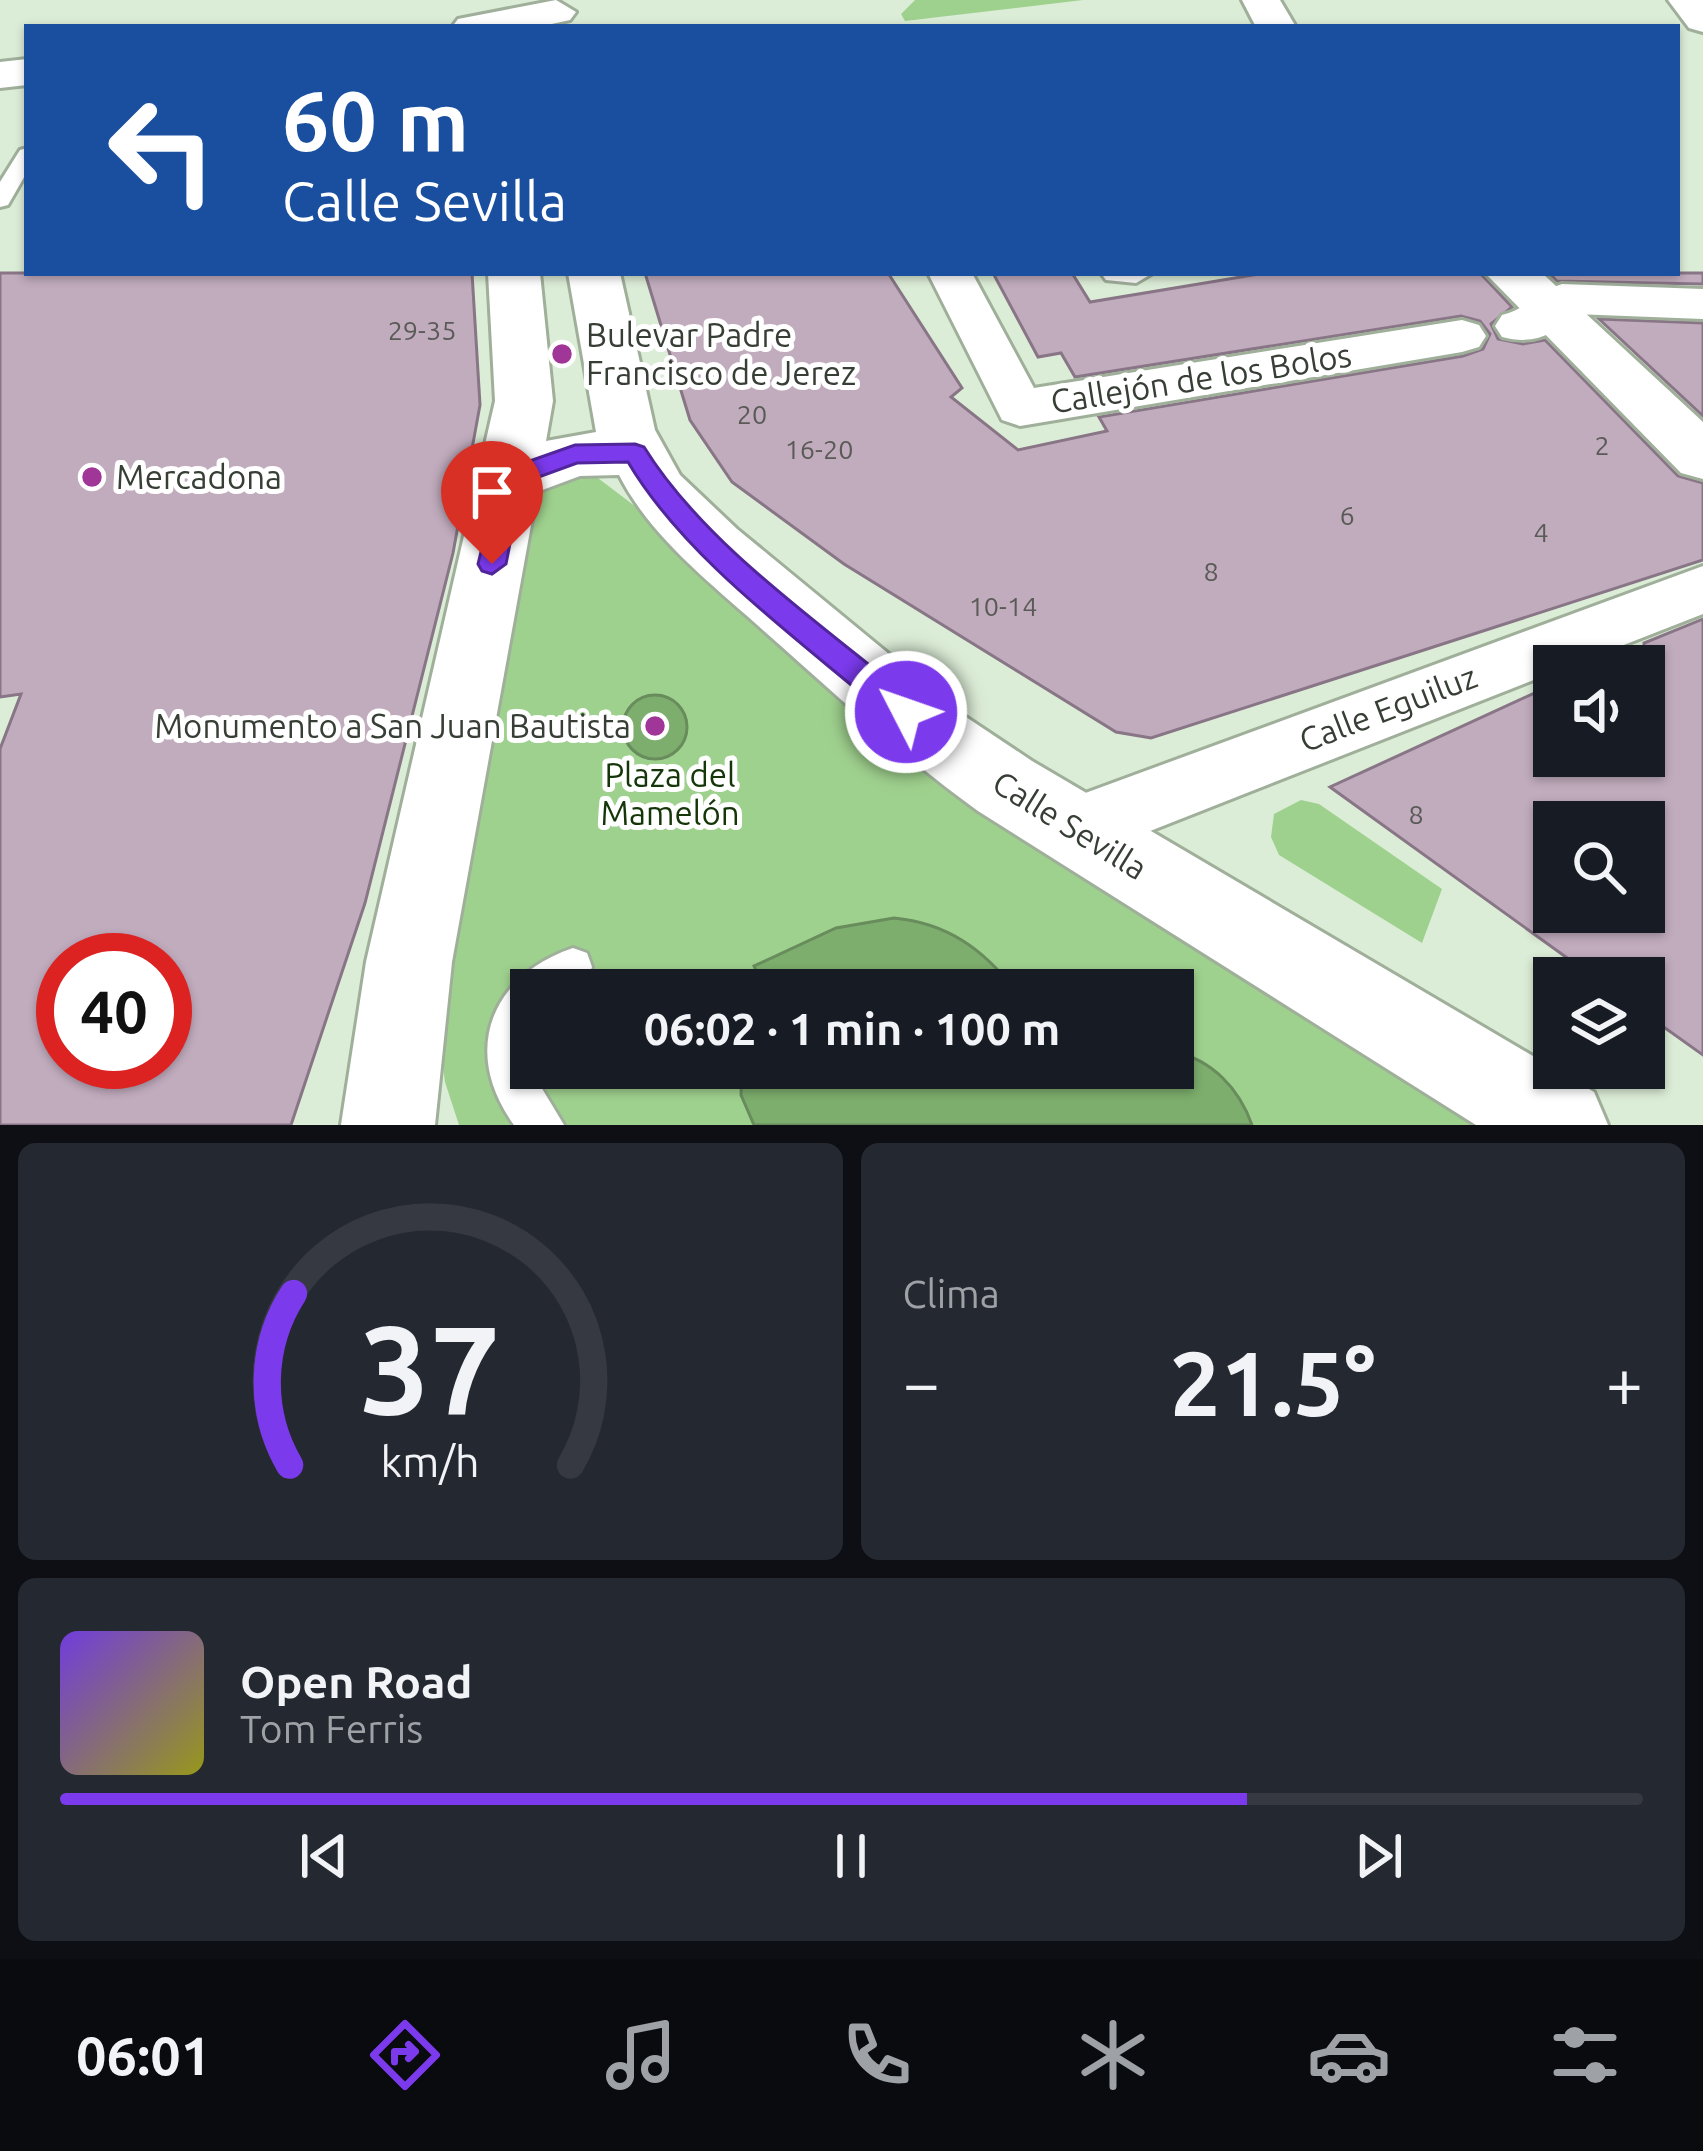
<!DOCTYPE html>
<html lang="es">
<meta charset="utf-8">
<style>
:root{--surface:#171b24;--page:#242831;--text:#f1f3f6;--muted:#9ea1a6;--line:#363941;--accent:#7c3aed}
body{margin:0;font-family:Ubuntu,sans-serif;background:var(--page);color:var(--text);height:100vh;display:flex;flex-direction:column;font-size:45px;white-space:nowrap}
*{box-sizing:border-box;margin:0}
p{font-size:39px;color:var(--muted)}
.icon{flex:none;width:66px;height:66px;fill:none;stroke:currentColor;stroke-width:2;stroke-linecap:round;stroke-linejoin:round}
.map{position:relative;height:1125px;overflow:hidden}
.side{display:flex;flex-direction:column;gap:18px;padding:18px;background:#0d0f14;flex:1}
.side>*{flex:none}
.banner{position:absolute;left:24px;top:24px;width:1656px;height:252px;border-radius:0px;box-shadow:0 3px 9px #0004;background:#1a4fa0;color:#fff;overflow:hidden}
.tools{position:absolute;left:1533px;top:645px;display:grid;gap:24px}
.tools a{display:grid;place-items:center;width:132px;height:132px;border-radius:0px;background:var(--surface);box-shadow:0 3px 9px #0004;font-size:60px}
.speed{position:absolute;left:36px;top:933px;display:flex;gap:24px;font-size:60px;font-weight:700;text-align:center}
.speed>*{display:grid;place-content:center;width:156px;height:156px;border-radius:50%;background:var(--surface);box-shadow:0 3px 9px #0004;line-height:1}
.speed .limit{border:18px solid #d22;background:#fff;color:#111}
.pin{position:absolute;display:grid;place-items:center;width:102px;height:102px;color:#fff;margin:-123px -51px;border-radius:50% 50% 50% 0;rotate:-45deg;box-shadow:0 0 12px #0007}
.pin .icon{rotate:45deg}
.me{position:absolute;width:132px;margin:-66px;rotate:311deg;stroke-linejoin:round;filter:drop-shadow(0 0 9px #0008)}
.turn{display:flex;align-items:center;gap:42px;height:252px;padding:0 60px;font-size:54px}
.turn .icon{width:156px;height:156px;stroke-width:2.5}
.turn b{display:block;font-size:84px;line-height:102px}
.big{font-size:90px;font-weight:700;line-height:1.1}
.side .widget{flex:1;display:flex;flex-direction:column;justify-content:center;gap:18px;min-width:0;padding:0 42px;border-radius:18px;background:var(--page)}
.side .dial{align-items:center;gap:0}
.dial svg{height:312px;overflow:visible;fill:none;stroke:var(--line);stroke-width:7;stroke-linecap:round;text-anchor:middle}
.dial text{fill:var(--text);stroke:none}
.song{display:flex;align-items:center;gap:36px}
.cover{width:144px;height:144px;border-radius:18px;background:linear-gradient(135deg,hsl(260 70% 55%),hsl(60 70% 35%))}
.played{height:12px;border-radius:6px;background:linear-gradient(90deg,var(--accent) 75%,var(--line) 75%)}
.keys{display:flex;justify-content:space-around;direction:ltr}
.heat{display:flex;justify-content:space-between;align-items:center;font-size:66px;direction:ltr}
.side .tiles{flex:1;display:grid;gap:18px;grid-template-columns:1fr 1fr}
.widget:last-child{grid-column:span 2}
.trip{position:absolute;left:510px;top:969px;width:684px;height:120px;border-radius:0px;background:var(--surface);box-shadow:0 3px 9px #0004;font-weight:700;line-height:120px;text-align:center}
.menu{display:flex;height:192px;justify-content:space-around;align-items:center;background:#090b0e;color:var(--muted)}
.menu .icon{width:84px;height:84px}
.menu .current{color:var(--accent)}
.menu b{font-size:54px;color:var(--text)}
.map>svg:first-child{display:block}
.green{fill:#9fd18e;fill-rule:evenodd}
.water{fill:#7dae6d;stroke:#688c5c;stroke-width:3}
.building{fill:#c1acbe;stroke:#887586;stroke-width:3;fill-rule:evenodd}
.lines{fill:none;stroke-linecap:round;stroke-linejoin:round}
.service-casing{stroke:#9faf9a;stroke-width:6}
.pedestrian-casing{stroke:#9faf9a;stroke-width:6}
.minor-casing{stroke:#9faf9a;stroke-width:6}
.tertiary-casing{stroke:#9faf9a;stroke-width:6}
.service{fill:#fff;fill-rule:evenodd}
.pedestrian{fill:#fff;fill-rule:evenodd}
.minor{fill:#fff;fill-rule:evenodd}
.tertiary{fill:#fff;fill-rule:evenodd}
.route{fill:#7c3aed;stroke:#51269a;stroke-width:3}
.poi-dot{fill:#9f3698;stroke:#fff;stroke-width:4.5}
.labels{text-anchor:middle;stroke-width:10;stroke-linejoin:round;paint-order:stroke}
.number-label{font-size:27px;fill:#5a5a57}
.poi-label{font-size:33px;fill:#373e35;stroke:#fff;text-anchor:start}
.street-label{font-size:33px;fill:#373e35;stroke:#fff}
.park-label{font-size:33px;fill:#153608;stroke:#fff}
</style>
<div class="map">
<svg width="1703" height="1125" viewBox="0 0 1703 1125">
<rect width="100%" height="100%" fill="#dcedd7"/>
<!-- green -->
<path class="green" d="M915,0h168l-178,21 -4,-7z
M590,472l58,44 866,609h-1055l-14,-43 -7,-51 98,-542zM531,990h642v78h-642z
M1301,800l18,4 123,85 -20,54 -143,-88 -8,-18 3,-23z"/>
<!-- water -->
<path class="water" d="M623 727a32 32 0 1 1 64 0a32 32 0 1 1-64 0Z
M894,918c53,5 89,31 121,72h-250l-11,-24 82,-38z
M1173,1051c39,9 66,37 79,74h-498l-13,-30 1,-27h431z"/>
<!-- building -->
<path class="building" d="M0,273h472l8,132 -27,148 -88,350 -74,222h-291v-376l21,-55 -21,3zM63,960h102v102h-102z
M645,273h243l74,115 -11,9 67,53 89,-19 -8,-14 364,-61 20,-7 7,-15 -10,-13 -19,-5 -386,61 -14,-24 -23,4 -45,-84h79l18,29 175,-29h215l32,34 -21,17 7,15 25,5 22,-4 133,136 25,7v77l-552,178 -35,-6 -272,-168 -112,-82 -42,-62z
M1549,273h154v11l-146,-3z
M1599,319l104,4v93z
M1703,619v436l-59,-42v-35h-49l-265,-191 224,-103v72h90v-113zM1554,822h90v90h-90z"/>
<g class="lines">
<!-- service casing -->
<g class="service-casing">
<path id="service" d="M27,148v24l-19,33 -8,2v-25l20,-32z
M573,948l14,5 5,14 -5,14 -23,9h-33l-5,72 38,63h-50c-53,-73 -24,-149 59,-177z"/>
</g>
<!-- pedestrian casing -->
<g class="pedestrian-casing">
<path id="pedestrian" d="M1101,273h52l-17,10 -30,-3z"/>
</g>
<!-- minor casing -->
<g class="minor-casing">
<path id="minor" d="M928,273h44l62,115 428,-68 17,5 7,11 -7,11 -17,5 -442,74 -18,-6z
M1562,284l141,5v30l-129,-5c-21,22 -41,31 -72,23l-7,-11 7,-11c25,-6 36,-24 60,-31z
M1703,566v48l-133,52h-16v6l-480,189 -24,-9 -10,-23 10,-23z"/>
</g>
<!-- tertiary casing -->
<g class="tertiary-casing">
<path id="tertiary" d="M556,0l20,12 -6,8 -32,7h-86l6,-8z
M1242,0h38l16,27h-40z
M1668,0h35v32l-14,-4z
M27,59v26l-27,3v-26z
M488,273h52l13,128 -7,40 50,-9 -28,-159h52l35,157 25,45 57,54 226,186 69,46 562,331 14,33h-132l-498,-314c-76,-55 -144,-118 -214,-180 -52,-47 -113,-93 -145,-156l-39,1 -43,16 -85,470 -17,163h-94l25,-163 129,-561z
M1485,273h57l161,149v57l-22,-6z"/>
</g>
<!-- service -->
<use href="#service" class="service"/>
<!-- pedestrian -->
<use href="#pedestrian" class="pedestrian"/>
<!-- minor -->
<use href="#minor" class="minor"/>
<!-- tertiary -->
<use href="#tertiary" class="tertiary"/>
</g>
<!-- route -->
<path class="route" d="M635,444l9,3c62,100 182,180 272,256l5,9 -5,10h-21c-88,-77 -208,-160 -267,-260l-51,1 -55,20 -16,81 -14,10 -10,-3 -4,-7 23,-93 74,-26z"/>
<!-- markers -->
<g class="poi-dot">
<circle cx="562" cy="354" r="12"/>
<circle cx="92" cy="477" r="12"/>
<circle cx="655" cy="726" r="12"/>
</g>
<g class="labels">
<!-- number labels -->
<g class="number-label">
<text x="422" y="340">29-35</text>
<text x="752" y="424">20</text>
<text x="1602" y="455">2</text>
<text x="819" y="459">16-20</text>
<text x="1347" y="525">6</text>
<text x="1541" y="542">4</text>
<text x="1211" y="581">8</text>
<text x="1003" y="616">10-14</text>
<text x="1416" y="824">8</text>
</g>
<!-- poi labels -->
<g class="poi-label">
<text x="586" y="347">Bulevar Padre<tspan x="586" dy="38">Francisco de Jerez</tspan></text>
<text x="116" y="489">Mercadona</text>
<text x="631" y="738" text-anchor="end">Monumento a San Juan Bautista</text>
</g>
<!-- street labels -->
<g class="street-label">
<text transform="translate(1201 378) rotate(-9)" y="12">Callejón de los Bolos</text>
<text transform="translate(1388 708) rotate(-21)" y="12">Calle Eguiluz</text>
<text transform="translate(1070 825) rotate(32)" y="12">Calle Sevilla</text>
</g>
<!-- park labels -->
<g class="park-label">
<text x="670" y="787">Plaza del<tspan x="670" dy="38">Mamelón</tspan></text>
</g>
</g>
</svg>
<div class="tools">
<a><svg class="icon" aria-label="sound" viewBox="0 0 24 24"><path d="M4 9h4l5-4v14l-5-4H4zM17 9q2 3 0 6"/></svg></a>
<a><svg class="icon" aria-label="search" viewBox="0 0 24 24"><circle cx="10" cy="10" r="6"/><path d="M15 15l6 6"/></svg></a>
<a><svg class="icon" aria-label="layers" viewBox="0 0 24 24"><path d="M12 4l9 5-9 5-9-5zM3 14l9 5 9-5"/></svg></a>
</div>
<div class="speed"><div class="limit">40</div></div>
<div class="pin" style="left:492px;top:564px;background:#d93025"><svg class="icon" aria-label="arrive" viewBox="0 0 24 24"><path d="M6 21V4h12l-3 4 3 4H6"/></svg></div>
<svg class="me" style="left:906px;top:712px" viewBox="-20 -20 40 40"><circle r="17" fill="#7c3aed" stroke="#fff" stroke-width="3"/><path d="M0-11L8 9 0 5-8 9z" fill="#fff"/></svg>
<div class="trip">06:02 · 1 min · 100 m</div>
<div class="banner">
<div class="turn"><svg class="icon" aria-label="left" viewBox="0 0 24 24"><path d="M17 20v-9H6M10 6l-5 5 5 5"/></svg><div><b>60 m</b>Calle Sevilla</div></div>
</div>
</div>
<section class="side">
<div class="tiles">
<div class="widget dial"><svg viewBox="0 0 100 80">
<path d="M14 69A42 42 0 1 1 86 69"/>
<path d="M14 69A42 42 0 0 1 15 25" stroke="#7c3aed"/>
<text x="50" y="56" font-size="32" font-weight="700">37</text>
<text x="50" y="72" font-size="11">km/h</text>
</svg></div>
<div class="widget"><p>Clima</p>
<div class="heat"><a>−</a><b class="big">21.5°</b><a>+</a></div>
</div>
<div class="widget">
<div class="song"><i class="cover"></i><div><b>Open Road</b><p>Tom Ferris</p></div></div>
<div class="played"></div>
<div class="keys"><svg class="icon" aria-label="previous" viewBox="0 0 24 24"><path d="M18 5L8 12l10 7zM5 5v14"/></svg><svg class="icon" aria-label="pause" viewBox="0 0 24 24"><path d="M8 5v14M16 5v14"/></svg><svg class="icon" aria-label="next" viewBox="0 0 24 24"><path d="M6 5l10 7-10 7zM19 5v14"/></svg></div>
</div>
</div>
</section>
<nav class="menu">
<b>06:01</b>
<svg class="icon current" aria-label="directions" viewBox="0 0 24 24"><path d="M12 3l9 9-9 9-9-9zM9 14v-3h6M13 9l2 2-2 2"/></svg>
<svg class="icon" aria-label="music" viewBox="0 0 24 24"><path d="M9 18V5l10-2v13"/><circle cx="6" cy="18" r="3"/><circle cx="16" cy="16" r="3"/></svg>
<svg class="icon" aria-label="phone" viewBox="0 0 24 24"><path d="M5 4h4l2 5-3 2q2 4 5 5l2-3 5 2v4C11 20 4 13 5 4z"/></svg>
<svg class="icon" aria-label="climate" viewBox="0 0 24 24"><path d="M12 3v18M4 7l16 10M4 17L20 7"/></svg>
<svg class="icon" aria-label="car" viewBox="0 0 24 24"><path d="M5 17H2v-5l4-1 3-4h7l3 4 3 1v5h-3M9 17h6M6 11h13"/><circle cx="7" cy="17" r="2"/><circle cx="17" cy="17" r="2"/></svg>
<svg class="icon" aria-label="filters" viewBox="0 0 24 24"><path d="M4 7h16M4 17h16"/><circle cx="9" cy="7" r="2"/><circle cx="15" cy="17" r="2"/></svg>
</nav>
